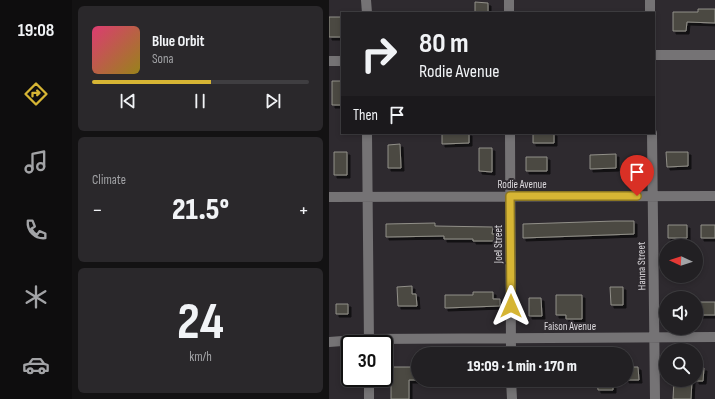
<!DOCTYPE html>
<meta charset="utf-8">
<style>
:root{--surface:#222023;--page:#2a282b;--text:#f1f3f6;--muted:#a2a3a6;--line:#3f3e41;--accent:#d6b534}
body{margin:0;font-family:"Sofia Sans Condensed",sans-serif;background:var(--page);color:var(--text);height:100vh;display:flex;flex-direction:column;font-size:15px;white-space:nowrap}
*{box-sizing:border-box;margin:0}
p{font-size:13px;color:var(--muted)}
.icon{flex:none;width:22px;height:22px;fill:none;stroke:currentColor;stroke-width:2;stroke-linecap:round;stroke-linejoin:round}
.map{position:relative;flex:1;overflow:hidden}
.drawer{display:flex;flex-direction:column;gap:6px;padding:6px;background:#131213;width:257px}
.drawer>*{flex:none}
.banner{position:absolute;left:12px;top:12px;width:314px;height:122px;border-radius:0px;box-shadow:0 2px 6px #0003,0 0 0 1px var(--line);background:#222023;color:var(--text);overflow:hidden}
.needle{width:26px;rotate:273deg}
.tools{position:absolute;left:330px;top:239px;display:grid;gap:8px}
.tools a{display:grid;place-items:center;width:44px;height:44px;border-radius:50%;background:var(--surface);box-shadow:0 2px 6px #0003,0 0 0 1px var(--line);font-size:20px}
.speed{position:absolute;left:12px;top:335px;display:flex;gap:8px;font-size:20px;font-weight:700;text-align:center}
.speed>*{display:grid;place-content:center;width:52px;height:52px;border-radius:50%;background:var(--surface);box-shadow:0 2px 6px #0003,0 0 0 1px var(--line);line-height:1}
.speed .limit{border:2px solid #111;border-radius:6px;background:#fff;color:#111}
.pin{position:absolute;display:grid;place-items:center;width:34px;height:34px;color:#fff;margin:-41px -17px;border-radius:50% 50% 50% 0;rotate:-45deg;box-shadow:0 0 4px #0007}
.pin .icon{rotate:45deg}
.me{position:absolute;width:44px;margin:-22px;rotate:0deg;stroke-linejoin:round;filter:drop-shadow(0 0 3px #0008)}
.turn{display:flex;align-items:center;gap:14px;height:84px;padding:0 12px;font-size:18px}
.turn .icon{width:52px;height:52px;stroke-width:2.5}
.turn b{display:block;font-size:28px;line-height:34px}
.then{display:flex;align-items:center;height:38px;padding:0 12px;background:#0003;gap:8px;font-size:15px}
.big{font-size:30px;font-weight:800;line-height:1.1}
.drawer .card{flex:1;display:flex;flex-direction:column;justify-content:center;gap:6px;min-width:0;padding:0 14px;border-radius:6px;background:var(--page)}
.drawer .dial{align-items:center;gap:0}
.dial b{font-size:52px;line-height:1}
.song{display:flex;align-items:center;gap:12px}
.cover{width:48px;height:48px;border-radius:6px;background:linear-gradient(135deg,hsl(340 70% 55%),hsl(50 70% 35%))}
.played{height:4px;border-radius:2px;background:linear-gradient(90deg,var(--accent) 55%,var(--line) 55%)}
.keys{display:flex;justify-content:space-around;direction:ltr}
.heat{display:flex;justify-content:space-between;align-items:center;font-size:22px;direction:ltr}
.trip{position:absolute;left:82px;top:347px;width:222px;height:40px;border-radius:20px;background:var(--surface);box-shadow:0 2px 6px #0003,0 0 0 1px var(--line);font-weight:800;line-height:40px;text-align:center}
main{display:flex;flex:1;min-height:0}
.dock{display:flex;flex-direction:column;width:72px;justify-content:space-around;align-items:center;background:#0e0d0e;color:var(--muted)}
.dock .icon{width:28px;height:28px}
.dock .on{color:var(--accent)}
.dock b{font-size:18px;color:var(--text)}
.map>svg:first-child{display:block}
.building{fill:#4b4a43;stroke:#918f88;filter:url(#shadow)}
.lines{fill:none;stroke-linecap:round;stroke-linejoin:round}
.minor{stroke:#757375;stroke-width:10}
.route-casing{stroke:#8b7622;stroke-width:10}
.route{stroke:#d6b534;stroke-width:7}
.labels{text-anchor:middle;stroke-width:4;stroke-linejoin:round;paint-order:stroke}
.street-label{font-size:11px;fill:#dbd8dc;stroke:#2e2a2f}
</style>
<main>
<nav class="dock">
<b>19:08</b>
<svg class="icon on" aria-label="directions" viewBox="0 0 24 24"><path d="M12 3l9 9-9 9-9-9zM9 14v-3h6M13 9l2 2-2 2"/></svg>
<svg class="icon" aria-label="music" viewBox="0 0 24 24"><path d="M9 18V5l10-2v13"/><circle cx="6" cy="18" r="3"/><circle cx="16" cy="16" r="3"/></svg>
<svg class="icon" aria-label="phone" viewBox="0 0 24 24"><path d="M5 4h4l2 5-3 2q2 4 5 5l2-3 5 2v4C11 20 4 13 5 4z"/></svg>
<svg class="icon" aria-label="climate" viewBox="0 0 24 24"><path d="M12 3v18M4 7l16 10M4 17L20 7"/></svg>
<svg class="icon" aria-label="car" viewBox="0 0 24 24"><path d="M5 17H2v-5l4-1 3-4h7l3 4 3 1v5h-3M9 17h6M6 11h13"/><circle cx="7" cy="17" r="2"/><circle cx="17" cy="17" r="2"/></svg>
</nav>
<section class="drawer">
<div class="card">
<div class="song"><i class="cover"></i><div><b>Blue Orbit</b><p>Sona</p></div></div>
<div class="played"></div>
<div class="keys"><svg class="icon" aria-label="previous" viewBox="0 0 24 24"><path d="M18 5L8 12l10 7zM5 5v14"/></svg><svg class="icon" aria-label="pause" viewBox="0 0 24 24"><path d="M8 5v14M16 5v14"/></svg><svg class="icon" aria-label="next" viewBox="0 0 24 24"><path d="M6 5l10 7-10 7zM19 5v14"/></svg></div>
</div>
<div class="card"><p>Climate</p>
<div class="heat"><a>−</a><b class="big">21.5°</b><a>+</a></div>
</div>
<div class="card dial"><b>24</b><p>km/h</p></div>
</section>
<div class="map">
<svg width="386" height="399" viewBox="0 0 386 399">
<defs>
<filter id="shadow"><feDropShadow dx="3" dy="3" stdDeviation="0" flood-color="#0009"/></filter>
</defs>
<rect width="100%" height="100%" fill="#2e2a2f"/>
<!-- building -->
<path class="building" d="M146,2l13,1v10h-13z
M369,9h17v14l-28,-1 -1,9h-13v-19h25z
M0,17h13v20h-13z
M3,81h10v24h-10z
M113,133h27v10l-27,1z
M204,133h21v10h-21z
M71,144l1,24h-13v-23z
M150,148h13v24l-13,-1z
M5,152h13v23h-13z
M337,152h22v14l-21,1z
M287,154v14l-26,1v-14z
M197,157h21v14h-21z
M286,221h19v13l-111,4v-14z
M106,223v3l58,1 -1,7h8v7h-27v-2h-29v-3l-58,1v-13z
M339,225h19v13h-19z
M372,225h14v13h-14z
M83,286v8h4l1,12h-19l-1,-19z
M281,287h13v18h-12z
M144,292h20v7h7v7l-55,2v-13h28z
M227,295h26v24h-16v-4h-10z
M200,298h12l1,18h-13z
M370,302h16v13h-16z
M7,304h12v10h-12z
M57,367h32v13h-9v19h-18v-20l-5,1z
M297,367h12l1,13h-13z
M367,368h8l-1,13h-7z
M268,380h16v10h-15z
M345,380h18l-1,19h-18z"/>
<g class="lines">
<!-- minor -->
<path class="minor" d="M37,0l1,13
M180,0v13
M321,0v13
M325,55h61
M0,61h13
M38,133l2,211
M181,133l1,221
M323,133l3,266
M0,197l386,-1
M0,342l40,-3 346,-2
M40,378v21
M182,380l1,19"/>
</g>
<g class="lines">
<!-- route casing -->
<g class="route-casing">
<path id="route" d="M182,306l-1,-110h127"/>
</g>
<!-- route -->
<use href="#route" class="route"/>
</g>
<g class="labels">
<!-- street labels -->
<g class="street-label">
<text x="193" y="188">Rodie Avenue</text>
<text transform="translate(169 244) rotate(-90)" y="4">Joel Street</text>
<text transform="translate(312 266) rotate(-91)" y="4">Hanna Street</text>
<text x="241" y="330">Faison Avenue</text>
</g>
</g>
</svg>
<div class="tools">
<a><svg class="needle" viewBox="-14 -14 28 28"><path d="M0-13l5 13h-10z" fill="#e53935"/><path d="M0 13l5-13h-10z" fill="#a2a3a6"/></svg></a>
<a><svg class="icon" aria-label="sound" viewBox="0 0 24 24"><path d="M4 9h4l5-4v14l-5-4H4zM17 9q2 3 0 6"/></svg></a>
<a><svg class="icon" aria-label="search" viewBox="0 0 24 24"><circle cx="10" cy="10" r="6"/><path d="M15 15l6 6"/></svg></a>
</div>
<div class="speed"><div class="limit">30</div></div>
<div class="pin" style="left:308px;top:196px;background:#d93025"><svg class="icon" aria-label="arrive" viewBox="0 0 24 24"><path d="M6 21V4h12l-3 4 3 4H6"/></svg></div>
<svg class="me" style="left:182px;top:306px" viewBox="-20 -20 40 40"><path d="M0-17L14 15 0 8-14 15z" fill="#d6b534" stroke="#fff" stroke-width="4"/></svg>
<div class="trip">19:09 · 1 min · 170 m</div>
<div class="banner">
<div class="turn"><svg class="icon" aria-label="right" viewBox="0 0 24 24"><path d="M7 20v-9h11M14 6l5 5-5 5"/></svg><div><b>80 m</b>Rodie Avenue</div></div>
<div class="then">Then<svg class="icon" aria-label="arrive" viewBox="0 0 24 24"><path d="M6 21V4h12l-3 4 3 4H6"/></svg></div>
</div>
</div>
</main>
